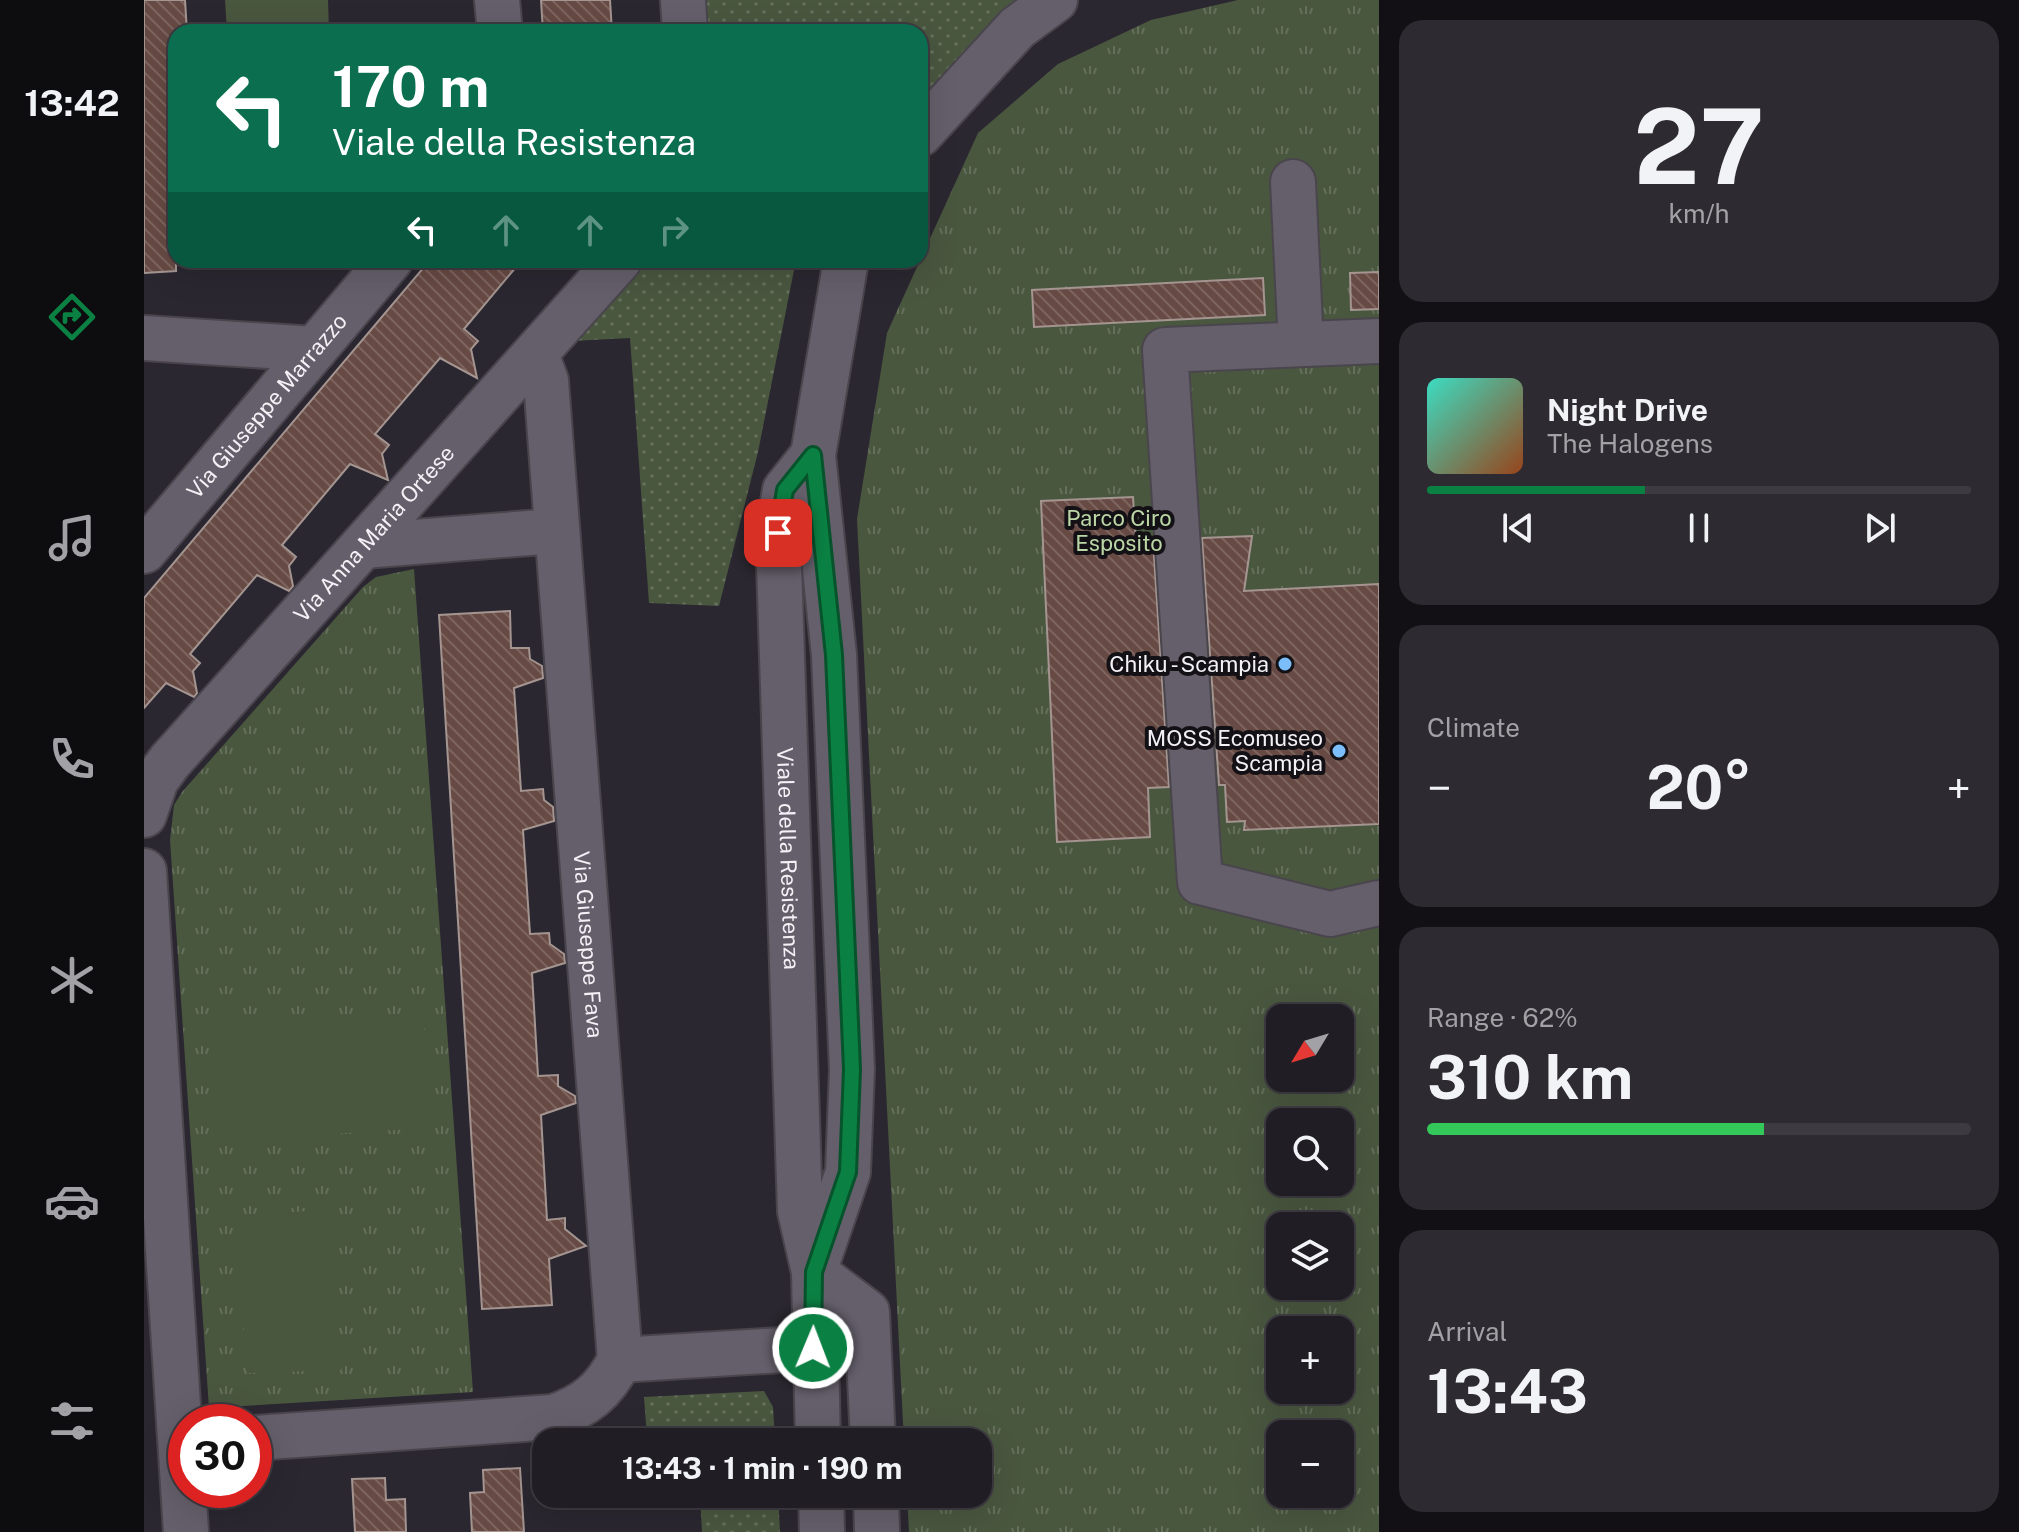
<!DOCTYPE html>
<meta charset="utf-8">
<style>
:root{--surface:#201d24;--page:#2d2a31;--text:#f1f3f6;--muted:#a2a2a6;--line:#3d3b41;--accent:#0b8043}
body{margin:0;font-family:"Public Sans",sans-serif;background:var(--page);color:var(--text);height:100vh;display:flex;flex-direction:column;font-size:30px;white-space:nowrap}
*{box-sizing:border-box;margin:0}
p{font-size:26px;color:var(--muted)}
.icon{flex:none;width:44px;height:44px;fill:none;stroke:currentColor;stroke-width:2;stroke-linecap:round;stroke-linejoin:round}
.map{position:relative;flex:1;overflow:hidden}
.drawer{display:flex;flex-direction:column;gap:20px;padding:20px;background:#121014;width:640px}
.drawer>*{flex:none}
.banner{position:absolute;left:24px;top:24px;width:760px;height:244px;border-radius:24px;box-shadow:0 8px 32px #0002,0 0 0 2px var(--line);background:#0b6e4f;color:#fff;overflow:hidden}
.needle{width:52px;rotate:232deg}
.tools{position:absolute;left:1122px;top:1004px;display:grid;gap:16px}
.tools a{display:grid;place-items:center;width:88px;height:88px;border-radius:16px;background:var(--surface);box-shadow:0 8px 32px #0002,0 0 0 2px var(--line);font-size:40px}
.speed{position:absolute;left:24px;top:1404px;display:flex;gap:16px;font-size:40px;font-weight:700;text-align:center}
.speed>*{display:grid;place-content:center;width:104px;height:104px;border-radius:50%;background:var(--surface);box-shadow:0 8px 32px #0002,0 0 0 2px var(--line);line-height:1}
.speed .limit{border:12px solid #d22;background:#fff;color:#111}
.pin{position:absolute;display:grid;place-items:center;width:68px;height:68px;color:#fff;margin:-34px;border-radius:16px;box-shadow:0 4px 12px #0006}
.me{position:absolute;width:88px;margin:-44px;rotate:1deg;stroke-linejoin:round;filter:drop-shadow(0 0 6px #0008)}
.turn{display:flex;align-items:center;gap:28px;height:168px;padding:0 32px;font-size:36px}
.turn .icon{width:104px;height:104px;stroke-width:2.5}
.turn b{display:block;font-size:56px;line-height:68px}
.lanes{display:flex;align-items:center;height:76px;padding:0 32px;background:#0003;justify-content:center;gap:40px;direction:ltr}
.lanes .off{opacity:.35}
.big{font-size:60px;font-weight:700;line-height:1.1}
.drawer .tile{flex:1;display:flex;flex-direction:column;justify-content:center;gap:12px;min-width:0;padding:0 28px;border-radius:24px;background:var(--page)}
.drawer .dial{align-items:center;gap:0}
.dial b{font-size:104px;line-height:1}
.song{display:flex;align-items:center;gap:24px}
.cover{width:96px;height:96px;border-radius:12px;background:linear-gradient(135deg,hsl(170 70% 55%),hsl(20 70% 35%))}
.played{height:8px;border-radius:4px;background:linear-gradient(90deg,var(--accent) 40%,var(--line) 40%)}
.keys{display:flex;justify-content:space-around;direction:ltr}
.heat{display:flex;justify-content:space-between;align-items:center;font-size:44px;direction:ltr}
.charge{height:12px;border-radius:6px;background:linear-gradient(90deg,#34c759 62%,var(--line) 0)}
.trip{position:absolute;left:388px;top:1428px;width:460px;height:80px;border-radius:24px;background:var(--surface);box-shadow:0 8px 32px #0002,0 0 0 2px var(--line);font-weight:700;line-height:80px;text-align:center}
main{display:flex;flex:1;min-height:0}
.dock{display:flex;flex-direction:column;width:144px;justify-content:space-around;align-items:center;background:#0d0c0e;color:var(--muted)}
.dock .icon{width:56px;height:56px}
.dock .on{color:var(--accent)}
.dock b{font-size:36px;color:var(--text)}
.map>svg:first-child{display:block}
.grass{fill:url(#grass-dots)}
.park{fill:url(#park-tufts);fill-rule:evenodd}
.pitch{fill:#4a573f}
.building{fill:url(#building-back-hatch);stroke:#a49591;stroke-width:2}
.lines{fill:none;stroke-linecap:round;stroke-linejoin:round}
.minor-casing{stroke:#4a454d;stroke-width:48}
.minor{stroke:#645f6a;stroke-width:44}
.route-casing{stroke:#07532c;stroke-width:20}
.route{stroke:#0b8043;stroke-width:14}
.poi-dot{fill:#7cbef9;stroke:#131115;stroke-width:3}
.labels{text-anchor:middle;stroke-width:8;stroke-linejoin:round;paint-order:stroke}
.street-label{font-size:22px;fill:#f3f0f6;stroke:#131115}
.park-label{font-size:22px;fill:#bcd7a6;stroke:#131115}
.poi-label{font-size:22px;fill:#f3f0f6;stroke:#131115;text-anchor:end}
</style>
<main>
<nav class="dock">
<b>13:42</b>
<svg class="icon on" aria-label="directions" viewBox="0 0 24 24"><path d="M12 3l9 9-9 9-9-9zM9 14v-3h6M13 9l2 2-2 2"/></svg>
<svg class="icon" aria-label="music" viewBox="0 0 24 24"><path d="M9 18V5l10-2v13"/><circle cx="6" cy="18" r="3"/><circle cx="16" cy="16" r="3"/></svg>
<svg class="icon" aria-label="phone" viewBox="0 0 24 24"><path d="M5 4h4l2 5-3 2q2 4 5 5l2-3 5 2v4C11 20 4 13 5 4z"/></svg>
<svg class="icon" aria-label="climate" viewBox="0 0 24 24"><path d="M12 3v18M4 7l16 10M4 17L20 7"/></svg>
<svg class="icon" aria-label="car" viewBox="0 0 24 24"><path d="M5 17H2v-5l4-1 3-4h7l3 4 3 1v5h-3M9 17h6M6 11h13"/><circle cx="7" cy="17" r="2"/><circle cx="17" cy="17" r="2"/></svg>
<svg class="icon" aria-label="filters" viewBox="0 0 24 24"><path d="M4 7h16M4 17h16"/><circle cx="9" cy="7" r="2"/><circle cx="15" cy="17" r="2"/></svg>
</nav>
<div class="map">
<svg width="1235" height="1532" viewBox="0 0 1235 1532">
<defs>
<pattern id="grass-dots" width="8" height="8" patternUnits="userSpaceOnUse" patternTransform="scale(2)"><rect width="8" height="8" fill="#4a573f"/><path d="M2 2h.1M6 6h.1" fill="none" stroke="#656f5b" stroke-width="1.8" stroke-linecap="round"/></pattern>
<pattern id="park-tufts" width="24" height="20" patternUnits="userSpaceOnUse" patternTransform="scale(2)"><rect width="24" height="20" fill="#4a573f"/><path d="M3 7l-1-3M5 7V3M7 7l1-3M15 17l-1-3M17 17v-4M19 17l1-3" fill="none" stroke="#656f5b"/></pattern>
<pattern id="building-back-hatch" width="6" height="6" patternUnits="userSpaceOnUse" patternTransform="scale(2)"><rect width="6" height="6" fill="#674a43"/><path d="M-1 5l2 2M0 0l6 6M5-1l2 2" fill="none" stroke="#7d645f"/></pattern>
</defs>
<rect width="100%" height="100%" fill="#2b2730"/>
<!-- grass -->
<path class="grass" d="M539,0h338l-101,109v-77h-238z
M478,260h174l-38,192 -39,154 -70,-3 -19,-265 -58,3z
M620,1391l9,16 2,35h-79l-1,-4 -48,-1 -3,-40z
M556,1494h78l2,38h-78z"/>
<!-- park -->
<path class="park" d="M1094,0h141v1532h-470l-2,-38h71v-52h-74l-47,-923 30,-186 91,-200 80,-69 93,-44zM1136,1018h60v60h-60zM1136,1122h60v60h-60zM1136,1226h60v60h-60zM1136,1330h60v60h-60zM1136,1434h60v60h-60z
M270,569l59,823 -264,16 -39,-568 4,-35 8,-13 181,-205 13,-10z"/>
<!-- pitch -->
<path class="pitch" d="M81,0h103l1,32h-102z
M280,1013l2,115 -210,13 -4,-114z
M186,1209l11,161 -94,3 -11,-156z"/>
<!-- building -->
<path class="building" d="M0,0h41l2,32h-11v239l-32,2z
M397,0h69l2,32h-69z
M286,260h92l-58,69 14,12 -7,8 6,29 -37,-20 -65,76 14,11 -7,9 6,26 -38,-16 -68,81 14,12 -7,9 4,20 -4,5 -32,-16 -67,79 10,9 -7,8 4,22 -3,4 -28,-14 -22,25v-110z
M1235,272v37l-28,1 -1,-37z
M1119,278l2,37 -231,12 -2,-37z
M989,497l3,45 17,-1 16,246 -21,1 2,49 -93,5 -16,-341z
M1108,536l-8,55 135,-7v240l-135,6 1,-9 -18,1 -2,-37h-6l-17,-247z
M366,611l1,37h18l1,11 12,7 1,12 -29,10 7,103 22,-2 1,11 9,7 1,14 -31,9 7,104 19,-1 1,11 14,10 1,9 -33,10 6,103 20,-1v11l17,10 1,7 -35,12 6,105 18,-2v11l21,17 -37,13 3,46 -70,4 -43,-694z
M376,1468l4,64h-52l-2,-39 14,-1 -1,-22z
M241,1478l1,22 19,-1 1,33h-51l-3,-53z"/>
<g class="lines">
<!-- minor casing -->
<g class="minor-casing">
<g id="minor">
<path d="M353,0l3,32"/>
<path d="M539,0l2,32"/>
<path d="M776,134l97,-106 38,-28"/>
<path d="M1149,182l8,162"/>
<path d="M0,338l171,11"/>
<path d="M1235,341l-214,9 35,532 130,32 49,-11"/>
<path id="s1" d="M392,354l10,27 74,979 193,-12"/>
<path id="s2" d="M669,455l-28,35 -7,43 22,678 14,61 4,170"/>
<path d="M219,546l192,-15"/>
<path id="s3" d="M0,551l246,-291"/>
<path id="s4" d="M0,815l12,-35 14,-19 449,-501"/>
<path d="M0,871l42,661"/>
<path d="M670,1272l34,-100 4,-103 -18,-414 -21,-200 33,-195"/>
<path d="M670,1272l53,40 6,130"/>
<path d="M110,1438l299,-21c33,-11 51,-26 67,-57"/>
<path d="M677,1494l1,38"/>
<path d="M732,1494l1,38"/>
</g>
</g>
<!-- minor -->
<use href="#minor" class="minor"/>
</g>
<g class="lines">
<!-- route casing -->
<g class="route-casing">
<path id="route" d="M634,533l7,-43 28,-35 21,200 18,414 -4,103 -34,100 -1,76"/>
</g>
<!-- route -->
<use href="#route" class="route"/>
</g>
<!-- markers -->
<g class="poi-dot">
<circle cx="1141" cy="664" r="8"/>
<circle cx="1195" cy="751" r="8"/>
</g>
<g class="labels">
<!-- street labels -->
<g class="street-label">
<text dy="8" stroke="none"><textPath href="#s3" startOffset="190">Via Giuseppe Marrazzo</textPath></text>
<text dy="8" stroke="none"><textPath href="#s4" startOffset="366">Via Anna Maria Ortese</textPath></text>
<text dy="8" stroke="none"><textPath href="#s2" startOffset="414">Viale della Resistenza</textPath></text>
<text dy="8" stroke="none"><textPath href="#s1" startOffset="594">Via Giuseppe Fava</textPath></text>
</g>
<!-- park labels -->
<g class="park-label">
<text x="975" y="526">Parco Ciro<tspan x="975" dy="25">Esposito</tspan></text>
</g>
<!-- poi labels -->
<g class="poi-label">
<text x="1125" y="672">Chiku - Scampia</text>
<text x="1179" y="746">MOSS Ecomuseo<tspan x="1179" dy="25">Scampia</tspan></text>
</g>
</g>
</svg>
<div class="tools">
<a><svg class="needle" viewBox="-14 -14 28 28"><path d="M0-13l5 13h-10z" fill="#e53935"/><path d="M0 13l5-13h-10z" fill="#a2a2a6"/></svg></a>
<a><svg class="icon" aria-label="search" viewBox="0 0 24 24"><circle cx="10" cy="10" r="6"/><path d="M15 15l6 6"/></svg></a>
<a><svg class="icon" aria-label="layers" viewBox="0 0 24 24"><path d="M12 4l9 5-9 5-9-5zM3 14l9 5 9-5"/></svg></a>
<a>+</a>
<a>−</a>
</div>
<div class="speed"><div class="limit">30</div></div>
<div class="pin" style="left:634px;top:533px;background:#d93025"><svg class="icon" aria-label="arrive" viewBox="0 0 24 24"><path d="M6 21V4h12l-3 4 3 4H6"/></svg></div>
<svg class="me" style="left:669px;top:1348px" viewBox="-20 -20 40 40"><circle r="17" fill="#0b8043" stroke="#fff" stroke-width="3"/><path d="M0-11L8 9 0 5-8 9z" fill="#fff"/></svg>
<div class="trip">13:43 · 1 min · 190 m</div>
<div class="banner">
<div class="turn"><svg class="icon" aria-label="left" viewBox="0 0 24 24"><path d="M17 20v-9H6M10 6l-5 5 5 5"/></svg><div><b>170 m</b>Viale della Resistenza</div></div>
<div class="lanes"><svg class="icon" aria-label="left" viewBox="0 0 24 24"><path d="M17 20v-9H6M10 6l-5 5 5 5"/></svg><svg class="icon off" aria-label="ahead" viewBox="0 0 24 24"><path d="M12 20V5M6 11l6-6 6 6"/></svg><svg class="icon off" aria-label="ahead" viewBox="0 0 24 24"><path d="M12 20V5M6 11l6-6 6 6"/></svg><svg class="icon off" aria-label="right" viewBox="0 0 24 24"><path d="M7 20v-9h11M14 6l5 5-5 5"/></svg></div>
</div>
</div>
<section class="drawer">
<div class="tile dial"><b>27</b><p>km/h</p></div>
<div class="tile">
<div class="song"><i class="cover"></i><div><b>Night Drive</b><p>The Halogens</p></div></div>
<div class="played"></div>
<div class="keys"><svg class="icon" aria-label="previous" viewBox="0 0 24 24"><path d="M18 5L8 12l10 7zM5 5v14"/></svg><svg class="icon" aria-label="pause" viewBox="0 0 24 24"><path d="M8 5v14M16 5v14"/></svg><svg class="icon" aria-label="next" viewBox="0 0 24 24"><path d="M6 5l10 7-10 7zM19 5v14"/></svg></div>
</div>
<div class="tile"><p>Climate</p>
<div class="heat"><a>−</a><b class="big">20°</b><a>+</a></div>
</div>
<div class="tile"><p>Range · 62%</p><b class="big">310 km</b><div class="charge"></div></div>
<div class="tile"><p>Arrival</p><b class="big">13:43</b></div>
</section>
</main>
